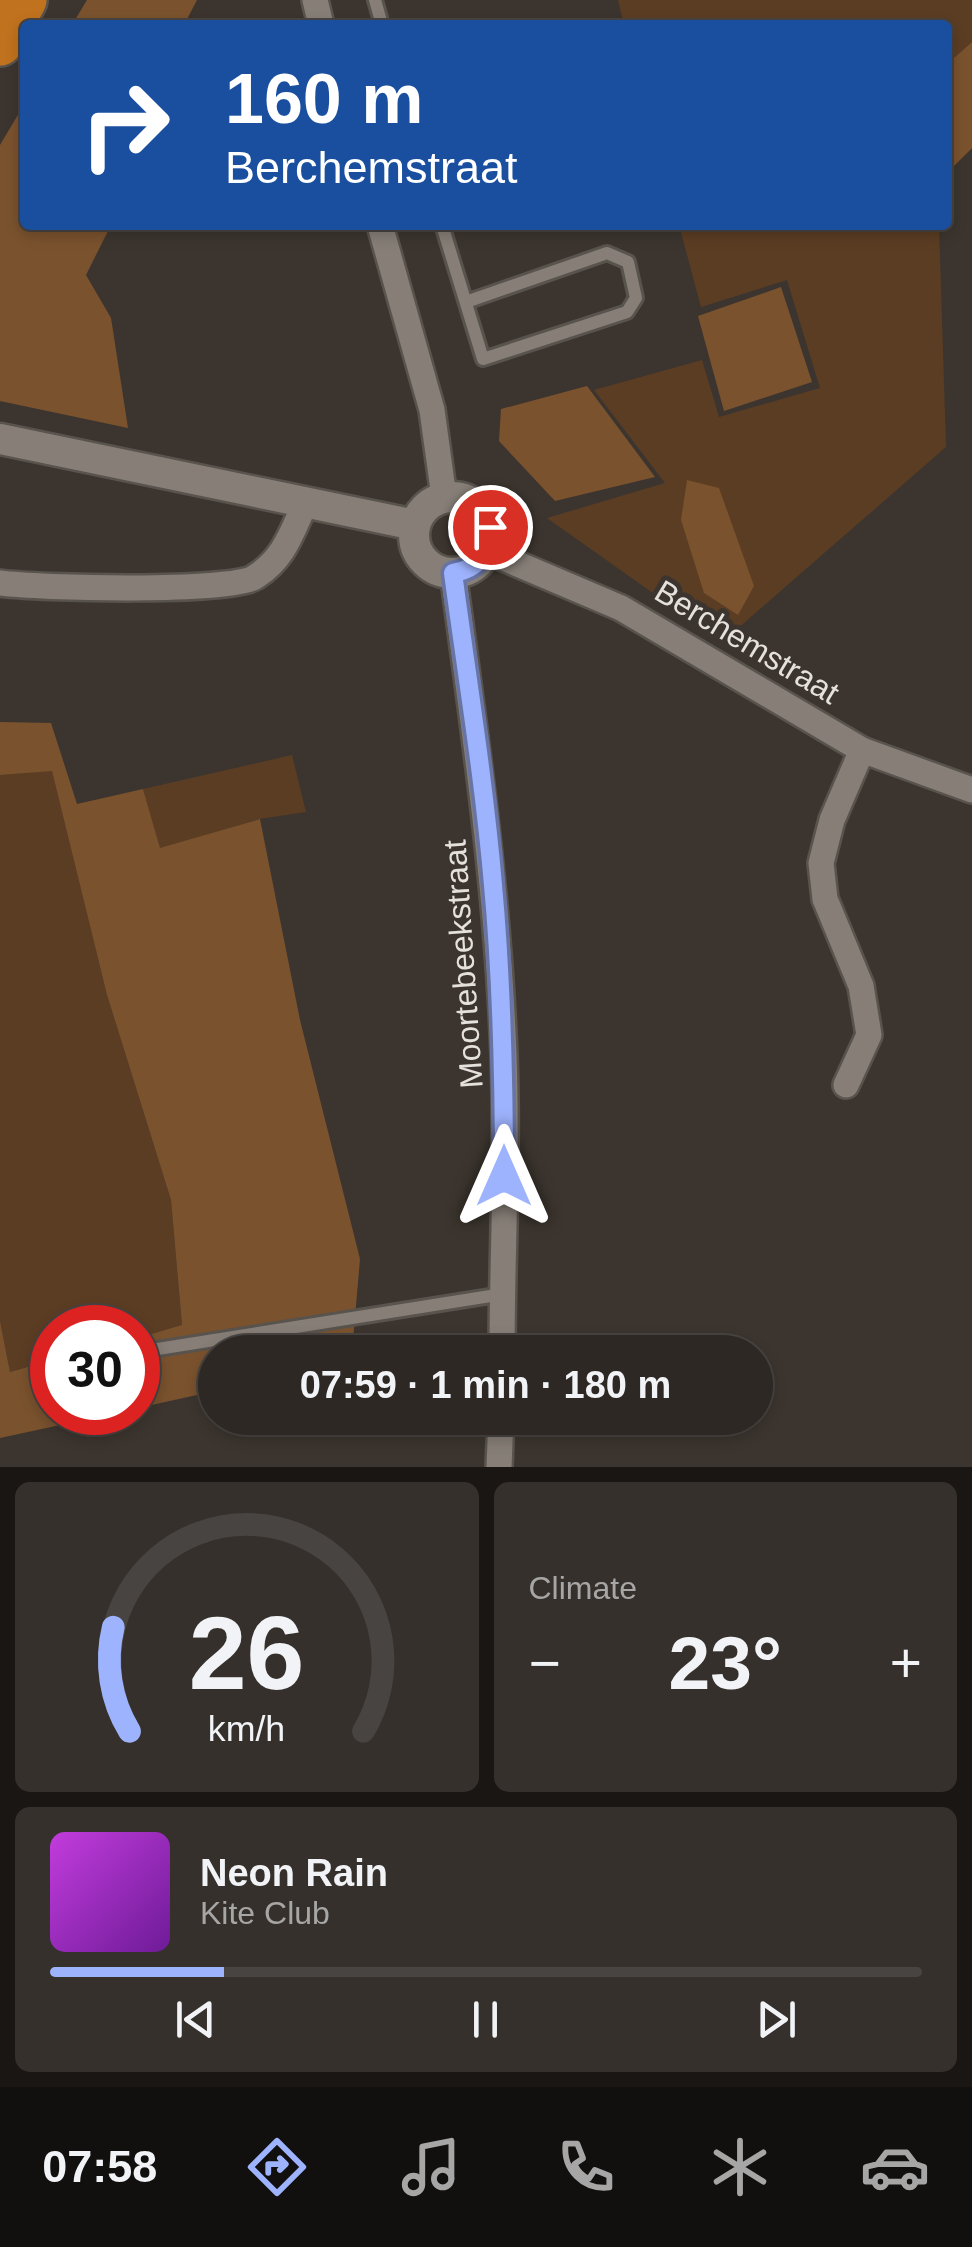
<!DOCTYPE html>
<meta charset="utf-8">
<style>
:root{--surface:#2d2823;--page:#35302b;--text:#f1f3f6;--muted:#a7a6a6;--line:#484441;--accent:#9eb3fd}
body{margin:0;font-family:Helvetica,sans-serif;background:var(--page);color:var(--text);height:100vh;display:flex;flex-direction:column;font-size:38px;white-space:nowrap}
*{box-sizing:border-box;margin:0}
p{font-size:32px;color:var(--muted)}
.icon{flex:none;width:55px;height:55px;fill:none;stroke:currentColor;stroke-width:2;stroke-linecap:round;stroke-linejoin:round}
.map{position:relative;height:1467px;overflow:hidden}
.details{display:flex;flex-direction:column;gap:15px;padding:15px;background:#191613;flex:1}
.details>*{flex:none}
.guide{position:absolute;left:20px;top:20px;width:932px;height:210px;border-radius:10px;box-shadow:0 5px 15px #0003,0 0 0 2px var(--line);background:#1a4fa0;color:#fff;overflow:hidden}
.speed{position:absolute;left:30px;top:1305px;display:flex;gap:20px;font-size:50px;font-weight:700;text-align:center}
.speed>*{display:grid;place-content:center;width:130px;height:130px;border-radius:50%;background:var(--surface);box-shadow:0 5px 15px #0003,0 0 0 2px var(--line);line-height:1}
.speed .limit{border:15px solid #d22;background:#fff;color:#111}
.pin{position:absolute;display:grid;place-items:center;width:85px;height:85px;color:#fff;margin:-42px;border:5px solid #fff;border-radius:50%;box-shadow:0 2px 10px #0007}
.me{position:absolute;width:110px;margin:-55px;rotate:0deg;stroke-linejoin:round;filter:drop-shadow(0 0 8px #0008)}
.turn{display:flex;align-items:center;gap:35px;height:210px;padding:0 40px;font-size:45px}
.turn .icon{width:130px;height:130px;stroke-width:2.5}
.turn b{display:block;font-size:70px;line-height:85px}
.big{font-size:75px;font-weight:700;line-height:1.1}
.details .card{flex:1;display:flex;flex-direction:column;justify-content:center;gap:15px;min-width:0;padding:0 35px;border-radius:15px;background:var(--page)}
.details .dial{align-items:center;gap:0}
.dial svg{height:260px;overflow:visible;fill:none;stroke:var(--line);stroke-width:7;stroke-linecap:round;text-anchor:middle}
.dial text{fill:var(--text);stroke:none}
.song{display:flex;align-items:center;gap:30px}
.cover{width:120px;height:120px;border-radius:15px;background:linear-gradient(135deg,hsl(290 70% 55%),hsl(280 70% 35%))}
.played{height:10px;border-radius:5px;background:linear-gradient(90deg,var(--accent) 20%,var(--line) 20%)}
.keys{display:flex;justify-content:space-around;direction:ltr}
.heat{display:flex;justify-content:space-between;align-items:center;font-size:55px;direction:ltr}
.details .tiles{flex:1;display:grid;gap:15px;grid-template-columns:1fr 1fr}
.card:last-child{grid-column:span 2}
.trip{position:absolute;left:198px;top:1335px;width:575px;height:100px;border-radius:50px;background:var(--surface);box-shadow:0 5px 15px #0003,0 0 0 2px var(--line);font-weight:700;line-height:100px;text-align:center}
.dock{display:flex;height:160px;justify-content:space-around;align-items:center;background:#12100e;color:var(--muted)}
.dock .icon{width:70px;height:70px}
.dock .on{color:var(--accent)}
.dock b{font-size:45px;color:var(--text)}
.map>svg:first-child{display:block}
.green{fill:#5b3d23}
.forest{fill:#7a522e}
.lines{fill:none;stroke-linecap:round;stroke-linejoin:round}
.service-casing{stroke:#59534e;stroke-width:18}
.minor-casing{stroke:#59534e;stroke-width:30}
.tertiary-casing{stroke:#59534e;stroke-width:35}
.motorway-casing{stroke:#59534e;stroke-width:50}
.service{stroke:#867e77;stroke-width:12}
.minor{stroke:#867e77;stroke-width:25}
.tertiary{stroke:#867e77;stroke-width:30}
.motorway{stroke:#c0721e;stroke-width:45}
.route-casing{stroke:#6774a4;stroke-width:25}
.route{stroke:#9eb3fd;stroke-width:18}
.labels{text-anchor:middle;stroke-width:10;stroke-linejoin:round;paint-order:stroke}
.street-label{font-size:32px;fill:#e5e1dd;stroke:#3c352f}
</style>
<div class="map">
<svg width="972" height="1467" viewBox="0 0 972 1467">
<rect width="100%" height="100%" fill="#3c352f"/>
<!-- green -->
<path class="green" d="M618,0h354v42l-24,21v-38h-324z
M679,225h260l7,222 -224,195 -175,-124 118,-35 -71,-93 108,-30 17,57 101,-29 -33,-108 -86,27z
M292,755l14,57 -47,7 -99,30 -17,-60z
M52,770l55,225 64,205 11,126 -44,12v-10h-86v32l-42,12 -10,-51v-546z"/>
<!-- forest -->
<path class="forest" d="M87,0h110l-13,25h-112z
M972,42v106l-24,24v-109z
M25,103v122h86l-25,50 25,43 17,110 -128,-27v-256z
M781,287l31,95 -88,29 -26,-95z
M587,386l68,91 -100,24 -56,-60 2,-32z
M687,480l32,8 35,98 -16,29 -34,-22 -23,-73z
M0,722l51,1 26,81 66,-15 17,59 100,-29 40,201 60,239 -7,81 -95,12h-43v39l-77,17v-70l44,-13 -11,-125 -64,-205 -55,-224 -52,4z
M0,1321l10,51 42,-12v52l64,1 -116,25z"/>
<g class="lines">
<!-- service casing -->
<g class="service-casing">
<path id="service" d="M375,0l7,25
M442,225l41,134 144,-47 9,-14 -8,-36 -21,-9 -141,49
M145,1351l358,-57"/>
</g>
<!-- minor casing -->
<g class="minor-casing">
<path id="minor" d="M315,0l6,25
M380,225l52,185 12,87
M487,551l134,57 241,142 110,40
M453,573c22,161 45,321 51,483 4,99 -2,198 -2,296
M0,583c36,5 232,10 255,-6 30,-19 36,-44 51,-75
M846,1085l23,-50 -8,-49 -36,-87 -4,-36 11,-43 30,-70
M499,1467l2,-49"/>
</g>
<!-- tertiary casing -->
<g class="tertiary-casing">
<path id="tertiary" d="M0,439l415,86
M414 535a38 38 0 1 1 76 0a38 38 0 1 1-76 0Z"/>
</g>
<!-- motorway casing -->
<g class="motorway-casing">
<path id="motorway" d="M0,43l24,-43"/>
</g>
<!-- service -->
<use href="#service" class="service"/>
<!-- minor -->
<use href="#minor" class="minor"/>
<!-- tertiary -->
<use href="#tertiary" class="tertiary"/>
<!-- motorway -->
<use href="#motorway" class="motorway"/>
</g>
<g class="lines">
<!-- route casing -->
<g class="route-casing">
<path id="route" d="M490,527c1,25 -12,42 -37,46 14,104 31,207 40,312 9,97 11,194 11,291"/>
</g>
<!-- route -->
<use href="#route" class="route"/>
</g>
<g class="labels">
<!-- street labels -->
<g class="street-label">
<text transform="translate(747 642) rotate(31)" y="11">Berchemstraat</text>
<text transform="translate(463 964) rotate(-94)" y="11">Moortebeekstraat</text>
</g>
</g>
</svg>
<div class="speed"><div class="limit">30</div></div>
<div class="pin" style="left:490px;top:527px;background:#d93025"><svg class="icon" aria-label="arrive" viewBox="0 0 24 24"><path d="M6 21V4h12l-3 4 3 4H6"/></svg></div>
<svg class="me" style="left:504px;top:1176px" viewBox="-20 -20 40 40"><path d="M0-17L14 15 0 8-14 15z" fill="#9eb3fd" stroke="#fff" stroke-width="4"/></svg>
<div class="trip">07:59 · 1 min · 180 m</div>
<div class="guide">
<div class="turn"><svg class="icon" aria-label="right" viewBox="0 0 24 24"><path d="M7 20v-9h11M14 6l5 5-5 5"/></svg><div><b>160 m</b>Berchemstraat</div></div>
</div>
</div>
<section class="details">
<div class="tiles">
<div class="card dial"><svg viewBox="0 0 100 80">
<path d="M14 69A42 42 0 1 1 86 69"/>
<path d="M14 69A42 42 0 0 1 9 37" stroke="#9eb3fd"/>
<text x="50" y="56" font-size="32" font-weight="700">26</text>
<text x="50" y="72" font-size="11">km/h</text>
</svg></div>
<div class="card"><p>Climate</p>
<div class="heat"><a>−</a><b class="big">23°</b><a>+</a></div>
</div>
<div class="card">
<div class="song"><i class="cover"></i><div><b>Neon Rain</b><p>Kite Club</p></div></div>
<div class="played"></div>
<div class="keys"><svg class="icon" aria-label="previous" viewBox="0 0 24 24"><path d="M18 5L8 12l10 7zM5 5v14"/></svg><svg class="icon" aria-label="pause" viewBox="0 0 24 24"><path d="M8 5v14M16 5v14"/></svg><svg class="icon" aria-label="next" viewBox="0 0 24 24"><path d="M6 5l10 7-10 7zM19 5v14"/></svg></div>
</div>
</div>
</section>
<nav class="dock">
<b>07:58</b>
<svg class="icon on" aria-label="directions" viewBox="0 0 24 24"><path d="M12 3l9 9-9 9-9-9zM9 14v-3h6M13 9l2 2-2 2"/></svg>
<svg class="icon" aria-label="music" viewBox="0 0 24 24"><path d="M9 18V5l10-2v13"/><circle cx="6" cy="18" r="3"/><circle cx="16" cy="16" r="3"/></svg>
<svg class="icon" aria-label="phone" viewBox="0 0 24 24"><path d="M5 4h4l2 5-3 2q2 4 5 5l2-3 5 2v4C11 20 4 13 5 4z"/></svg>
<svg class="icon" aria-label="climate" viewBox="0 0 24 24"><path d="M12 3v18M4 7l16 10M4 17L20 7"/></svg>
<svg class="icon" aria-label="car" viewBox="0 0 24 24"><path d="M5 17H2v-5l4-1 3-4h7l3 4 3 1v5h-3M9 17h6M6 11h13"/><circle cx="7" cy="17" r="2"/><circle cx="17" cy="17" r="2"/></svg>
</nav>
